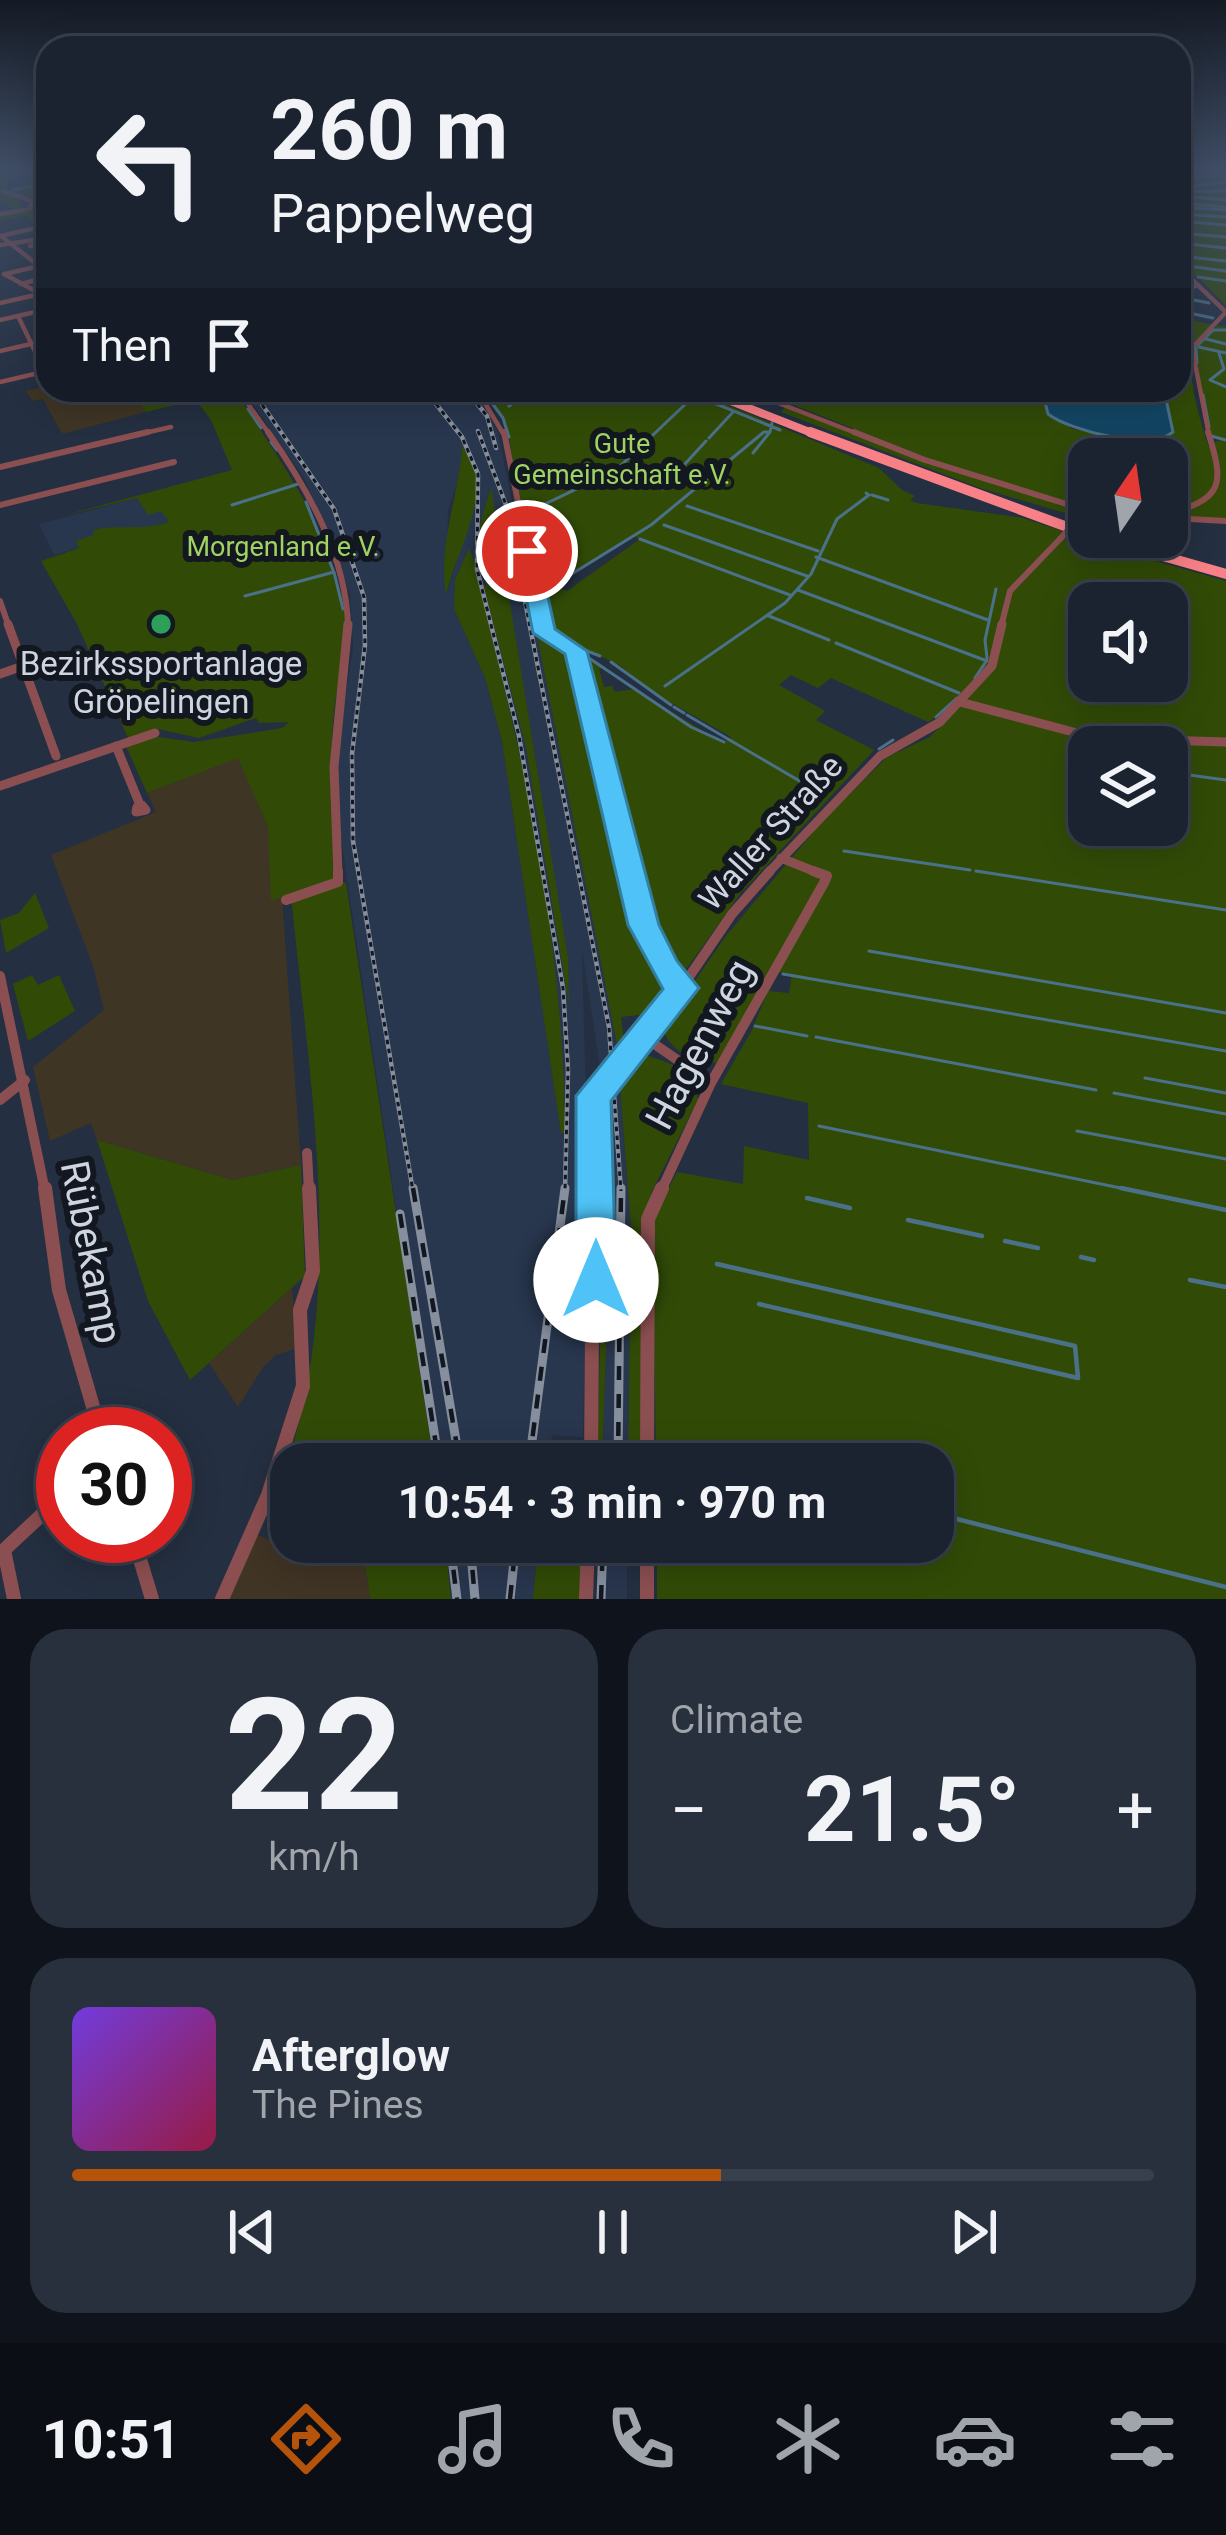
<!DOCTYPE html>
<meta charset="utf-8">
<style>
:root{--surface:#1b2331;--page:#282f3d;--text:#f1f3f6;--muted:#a0a4ab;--line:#39404d;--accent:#b45309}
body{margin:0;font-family:Roboto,sans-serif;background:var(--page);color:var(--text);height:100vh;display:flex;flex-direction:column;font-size:45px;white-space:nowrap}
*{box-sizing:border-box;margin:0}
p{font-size:39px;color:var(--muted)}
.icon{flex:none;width:66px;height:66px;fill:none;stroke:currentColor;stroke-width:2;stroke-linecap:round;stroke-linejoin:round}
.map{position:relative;height:1599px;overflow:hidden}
.sheet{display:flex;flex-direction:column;gap:30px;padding:30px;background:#0f131b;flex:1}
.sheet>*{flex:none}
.banner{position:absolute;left:36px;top:36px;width:1155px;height:366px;border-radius:36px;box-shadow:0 6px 30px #0003,0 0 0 3px var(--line);background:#1b2331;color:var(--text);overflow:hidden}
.needle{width:78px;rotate:13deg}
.controls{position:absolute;left:1068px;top:438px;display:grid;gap:24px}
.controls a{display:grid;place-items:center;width:120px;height:120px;border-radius:24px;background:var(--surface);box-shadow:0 6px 30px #0003,0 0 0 3px var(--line);font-size:60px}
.speed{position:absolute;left:36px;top:1407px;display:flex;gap:24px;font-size:60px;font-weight:700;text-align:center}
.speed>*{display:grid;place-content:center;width:156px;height:156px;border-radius:50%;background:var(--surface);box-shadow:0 6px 30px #0003,0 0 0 3px var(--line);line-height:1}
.speed .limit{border:18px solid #d22;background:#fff;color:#111}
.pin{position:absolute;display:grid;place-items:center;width:102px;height:102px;color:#fff;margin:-51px;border:6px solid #fff;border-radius:50%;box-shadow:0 3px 12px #0007}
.me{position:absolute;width:132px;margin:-66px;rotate:0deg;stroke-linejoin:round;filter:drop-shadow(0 0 9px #0008)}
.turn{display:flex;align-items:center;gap:42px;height:252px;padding:0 36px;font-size:54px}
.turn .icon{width:156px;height:156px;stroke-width:2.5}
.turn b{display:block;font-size:84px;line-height:102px}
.then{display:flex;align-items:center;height:114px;padding:0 36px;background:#0003;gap:24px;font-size:45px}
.big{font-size:90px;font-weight:700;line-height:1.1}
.sheet .tile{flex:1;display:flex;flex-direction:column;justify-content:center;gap:18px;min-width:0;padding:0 42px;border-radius:36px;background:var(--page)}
.sheet .dial{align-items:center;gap:0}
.dial b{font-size:156px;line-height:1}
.song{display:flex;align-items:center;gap:36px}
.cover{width:144px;height:144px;border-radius:18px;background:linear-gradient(135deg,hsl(260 70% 55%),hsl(340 70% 35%))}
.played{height:12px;border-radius:6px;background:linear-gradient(90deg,var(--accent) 60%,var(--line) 60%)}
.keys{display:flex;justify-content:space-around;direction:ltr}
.heat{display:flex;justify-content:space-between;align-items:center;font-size:66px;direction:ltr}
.sheet .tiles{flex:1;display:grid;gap:30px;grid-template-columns:1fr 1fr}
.tile:last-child{grid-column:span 2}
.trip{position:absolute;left:270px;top:1443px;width:684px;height:120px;border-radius:36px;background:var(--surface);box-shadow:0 6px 30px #0003,0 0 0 3px var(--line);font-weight:700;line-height:120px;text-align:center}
.menu{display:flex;height:192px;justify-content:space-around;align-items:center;background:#0b0e14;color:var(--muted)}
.menu .icon{width:84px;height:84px}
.menu .active{color:var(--accent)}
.menu b{font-size:54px;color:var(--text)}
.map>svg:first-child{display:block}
.commercial{fill:#403425}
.built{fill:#28364e;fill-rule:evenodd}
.education{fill:#3f3525}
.green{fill:#314b07;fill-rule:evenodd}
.water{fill:#134664;stroke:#4b718a;stroke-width:3}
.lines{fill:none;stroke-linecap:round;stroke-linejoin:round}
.stream-far1{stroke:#4b718a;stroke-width:3}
.stream{stroke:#4b718a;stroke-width:4.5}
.minor-far4{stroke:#8c4f51;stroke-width:4.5}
.minor-far3{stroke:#8c4f51;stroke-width:6}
.minor-far2{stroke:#8c4f51;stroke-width:9}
.minor-far1{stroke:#8c4f51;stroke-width:10}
.minor{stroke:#8c4f51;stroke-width:14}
.highway-far1{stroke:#f88087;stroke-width:8}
.highway{stroke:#f88087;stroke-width:10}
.rail-far1-casing{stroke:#868f9e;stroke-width:4.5}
.rail-casing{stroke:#868f9e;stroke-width:9}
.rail-far1{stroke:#121720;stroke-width:3;stroke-dasharray:4.5;stroke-linecap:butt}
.rail{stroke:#121720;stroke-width:4.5;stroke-dasharray:14;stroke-linecap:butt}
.minor-bridge{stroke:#8c4f51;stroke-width:6}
.route{fill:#4fc3f7;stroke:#337fa1;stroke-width:3}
.leisure-dot{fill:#2e9e5b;stroke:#121720;stroke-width:4.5}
.labels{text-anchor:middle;stroke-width:12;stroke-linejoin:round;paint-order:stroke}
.far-park-label{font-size:27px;fill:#a0d363;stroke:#121720}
.poi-label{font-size:33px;fill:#ced5e1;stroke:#121720}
.street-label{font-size:33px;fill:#ced5e1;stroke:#121720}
.near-street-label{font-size:39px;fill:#ced5e1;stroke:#121720}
</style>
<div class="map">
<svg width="1226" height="1599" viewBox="0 0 1226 1599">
<rect width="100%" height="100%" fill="#242f41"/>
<!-- commercial -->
<path class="commercial" d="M292,1288l6,60 -22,7 -13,12 -25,40 -29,-44z
M254,1534l63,22 6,-1v-13h39l8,57h-147z"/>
<!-- built -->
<path class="built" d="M243,390h227l28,41 121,624 -18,19 -19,-124 6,224 -5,263 -31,-2 -4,29h-114l-98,-660 1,-53 16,-103 -3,-55 -46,-115zM462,447l16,46 -31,99 1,-82 12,-35zM490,489l19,115 3,86 -28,-104 14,-2 -1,-15 -5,-4 -2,-19h-12v-11l17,-6 -13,-3zM469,548l48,189 20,116 24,279 -59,-391 -17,-63 -31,-69 1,-29z
M137,498l25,13 7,11 -115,33 -15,-31z
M619,1072l12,157 -3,235h-26l7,-200 -6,-175z
M425,1542h113l-5,57h-82l-6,-56 -19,7z
M599,1542h28v57h-30z"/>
<!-- education -->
<path class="education" d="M48,386l81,4 17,22 -84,22 -19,-35 -10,2 -8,-10z
M238,757l30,70 4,73 10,-3 19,268 -68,15 -136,-40 -6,-17 -41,18 -17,-74 71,-57 -11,-44 -42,-111 105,-43 -9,-19z"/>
<!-- green -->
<path class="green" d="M0,169h48v62l-23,-15 -25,5v-6l14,-4 -14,-11v-8l20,8 3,11 14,-6 -6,-9 -22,-6 26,-10 -7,-6 -23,8 5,2 -10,6z
M1217,169h9v137l-28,-29 -19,-12v-83l39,-6z
M1179,317l34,8 -21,19c-5,26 4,60 11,85 9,34 23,33 5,70l-41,14v-54h-78v50l-149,-46 -146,-58 12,-15h236l3,17 27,22 90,12 9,-6 -7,-45h15z
M1217,325l9,2v193l-42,-3c22,-21 42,-24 30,-74l6,-3 -8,-2 -4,-8 -13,-81z
M159,390h76c43,70 86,122 106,204 11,44 -5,86 -8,129 -4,53 0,104 2,157l11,3 88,581h-104l-39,-12c53,-175 19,-369 1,-547l-4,-9 -17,5 -3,-74 -30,-69 -91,35 -22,-49 26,-8 43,6 88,-14 7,-6 -30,1 -3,-5 -57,20 -41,-9 -29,11 -52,-116 -36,-63 38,-13 -3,-7 18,-6 -1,-5c23,-6 50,1 76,-8l-8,-11 -13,4 -11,-17 -79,19 174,-47 -21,-50 -15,-20 -50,12 -12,-16z
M484,390h208l187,78 23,22 13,6 -5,4 7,3 106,15 39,13 -2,3 166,47v1018h-569v-57h276v-78h-277l-3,-229 1,-17 23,-46 66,12 1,-38 65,14 -1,-57 -87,-19 31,-54 16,-39 21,2 3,-19 -20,-3 -53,92c-26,-1 -46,-10 -57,-34l63,-92 95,-113 67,-67 43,-20 37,-38 -39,23 -97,-44 -13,10 -27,-13 -12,10 46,26 -9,9 58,30 -134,144 -85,119 -34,4 4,32 -6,6 -82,-421 34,18 34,134 9,-2 -31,-128 23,11 -7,2 5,18 8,-1 3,6 19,-3 89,54 8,-6 -86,-49 -24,-22 -67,-32 -9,-34 17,-11 5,2 73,-52 -7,-3 -90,56 -29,-121 -7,-47zM1089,603h78v78h-78zM1089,747h78v78h-78z
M785,407l166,63 116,37 8,9 -95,-28 -199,-76z
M462,446c36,44 -5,100 -16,149 -8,-54 13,-98 16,-149z
M491,487l77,471 1,47 -43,-258 -43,-162 14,-1v-14l-9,-5 2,-19h-13l1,-12 17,-4 -16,-2z
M469,548c13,28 18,72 27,105 39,157 68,318 69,480h-4l-59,-392 -17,-63 -31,-69 1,-29z
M35,893l14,35 -43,25 -6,-33 19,-7z
M32,975l6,10 21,-10 16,36 -47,30 -15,-57z
M648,1056c26,8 48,15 50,44l-46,91 -10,35v238h-14l3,-235 -12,-157 18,-15z
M603,1089l6,175 -7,200h-5l5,-194 -7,-161z
M97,1140l136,40 68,-15 4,111 -115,104 -42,-79z
M362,1542h63l2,7 18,-7 6,57h-81z
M538,1542h43l-1,57h-47z"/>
<!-- water -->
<path class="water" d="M1042,390h122l9,42c-22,19 -103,-1 -125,-18z"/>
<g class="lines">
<!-- stream-far1 -->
<path class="stream-far1" d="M1179,172l12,-3
M1179,188l47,-6
M13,190l29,-6 -12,-10 13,-5
M1179,192l47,-1
M1179,196l47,4
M1179,203l47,4
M1179,207l47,3
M1179,214l47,3
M40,219l8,-2
M1179,221l47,4
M1179,233l47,4
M1179,243l47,5
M1179,256l47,5
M1180,265l46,6
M1198,277l28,4
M1179,284l16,3
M1179,297l30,6
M1179,311l34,7
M1206,339l20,5
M1198,345l15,-15h13
M1199,347l27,6
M1196,348l1,15
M1219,353l5,16 -14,11 16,7
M235,390l6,10
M682,390l98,40
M486,395l17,23 6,19
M1203,395l6,32
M509,406l21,-16
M248,409l13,19
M1211,436l15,4
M709,438l25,-27
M271,442l6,8
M753,453l17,-21
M614,472l81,-77
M662,489l44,-48
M872,495l16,5
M306,502l27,68
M232,505l66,-21
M687,506l131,45
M522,508l4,15
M524,514l86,-41
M527,525l5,24
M664,525l143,51
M640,539l150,56
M533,552l1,8
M816,557l172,63
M535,563l6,30
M334,572l9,37
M798,590l189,71
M541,593l110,-68 113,-93h6l2,-9
M245,596l89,-24
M543,599l7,33
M769,616l60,24
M836,643l123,50
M574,646l26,10
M586,656l105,71 33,15
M987,658l-2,-18 11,-51
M611,662l60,43
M975,678l12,-18
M665,686l120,-83 26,-29 26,-55 32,-24 -3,-2
M674,707l10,6
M687,715l128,75
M936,717l21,-19
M879,749l14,-9
M1167,772l59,8
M844,851l126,19
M976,871l250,39
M869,951l357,62
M783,974l443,77
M755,1026l52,10
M816,1037l280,53
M1145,1078l81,15
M1114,1093l112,21
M819,1126l316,65
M1077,1131l149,28"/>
<!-- stream -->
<path class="stream" d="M1121,1188l105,22
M807,1198l43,10
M908,1220l74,16
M1005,1241l33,7
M1081,1257l13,3
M717,1264l358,82 3,32 -319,-74
M1190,1280l36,7
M658,1445l78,19
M933,1513l293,74"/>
<!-- minor-far4 -->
<path class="minor-far4" d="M1179,181l41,-7 -4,-5
M3,191l29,10 -3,8
M0,214l25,-4
M0,236l36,-8 12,4
M1,236l38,30
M37,244l-7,2h18
M0,245l48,-7
M1179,267l47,45 -34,36 17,87
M4,274l44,24
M5,274l43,-10
M21,284l27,-7
M0,303l40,-9
M18,316l27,56
M0,320l48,-11
M0,351l48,-11
M0,382l47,-11
M238,390l32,45
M477,390l27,45
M745,390l116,45
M136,435l35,-8"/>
<!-- minor-far3 -->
<path class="minor-far3" d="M268,432c39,56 79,125 80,195
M504,432l39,195
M854,432l71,28 164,51
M0,467l148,-35
M0,505l174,-43
M1167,515c54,-17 59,-27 41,-83
M1171,518l55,3
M0,601l9,26
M1001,627l9,-36 50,-52"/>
<!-- minor-far2 -->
<path class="minor-far2" d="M8,624l48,132
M542,624l2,9 31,18 54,223
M0,674l23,-8
M960,702l136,36 130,4
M116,746l24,59
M0,786l155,-53
M142,805l4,5 -10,2 1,-5z
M781,858l40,16
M338,874l-4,-107 14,-143
M767,874l113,-118 60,-34 52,-56 10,-42"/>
<!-- minor-far1 -->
<path class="minor-far1" d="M628,871l18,53 37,64
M286,900l52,-18v-11
M0,976l45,215
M644,1037l67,46
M0,1100l25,-20
M307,1153l2,38
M593,1191l-2,-81 7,-23 67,-75 67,-98 38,-43
M661,1191l50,-108 114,-202 2,-5 -14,-5"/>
<!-- minor -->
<path class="minor" d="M45,1188l14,102 42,144
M591,1464l2,-276
M647,1464l1,-245 14,-31
M133,1536l19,63
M647,1542v57
M14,1599l-10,-49 59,-55
M222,1599l46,-104 35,-109 -3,-76 13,-39 -4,-83
M586,1599l2,-57"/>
<!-- highway-far1 -->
<path class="highway-far1" d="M703,390l114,45"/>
<!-- highway -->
<path class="highway" d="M810,432l279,103
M1096,537l130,37
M1134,537l5,1"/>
<!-- rail-far1 casing -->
<g class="rail-far1-casing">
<path id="rail-far1" d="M252,390l82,119 30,88 1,48 -13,109 1,87 60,350
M425,390l37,47 16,37 -1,95 42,167 44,252 5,82 -3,121
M466,390l21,26 9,32
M478,431l28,74 103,522 12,164"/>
</g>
<!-- rail casing -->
<g class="rail-casing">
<path id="rail" d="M413,1188l47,276
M400,1214l39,250
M529,1464l36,-276
M618,1464l3,-276
M450,1542l7,57
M470,1542l5,57
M510,1599l6,-57
M601,1599l2,-57"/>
</g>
<!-- rail-far1 -->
<use href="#rail-far1" class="rail-far1"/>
<!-- rail -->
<use href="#rail" class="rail"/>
<!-- minor-bridge -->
<path class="minor-bridge" d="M1060,539l20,-23"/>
</g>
<!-- sky -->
<linearGradient id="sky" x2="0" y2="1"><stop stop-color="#141a24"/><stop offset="0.43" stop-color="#3f4d65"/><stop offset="1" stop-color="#3f4d65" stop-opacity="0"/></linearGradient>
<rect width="1226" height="393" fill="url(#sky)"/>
<!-- route -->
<path class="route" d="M527,545l11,6 17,78 32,22 72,274 18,36 22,27 -88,113 5,179 -6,15 -14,5 -14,-5 -6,-15v-184l87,-107 -35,-64 -63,-271 -32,-21 -16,-82z"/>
<!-- markers -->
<circle class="leisure-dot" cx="161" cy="624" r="12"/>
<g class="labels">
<!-- far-park labels -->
<g class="far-park-label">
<text x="622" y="453">Gute<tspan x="622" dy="31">Gemeinschaft e.V.</tspan></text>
<text x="283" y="556">Morgenland e.V.</text>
</g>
<!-- poi labels -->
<g class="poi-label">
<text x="161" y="675">Bezirkssportanlage<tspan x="161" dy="38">Gröpelingen</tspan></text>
</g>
<!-- street labels -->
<g class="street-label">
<text transform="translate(770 832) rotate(-48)" y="12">Waller Straße</text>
</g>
<!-- near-street labels -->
<g class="near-street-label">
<text transform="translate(699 1044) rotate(-62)" y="14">Hagenweg</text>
<text transform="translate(92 1252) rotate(79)" y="14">Rübekamp</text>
</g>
</g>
</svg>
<div class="controls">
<a><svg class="needle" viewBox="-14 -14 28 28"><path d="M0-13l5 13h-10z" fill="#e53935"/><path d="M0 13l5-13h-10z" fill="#a0a4ab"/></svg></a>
<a><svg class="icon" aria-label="sound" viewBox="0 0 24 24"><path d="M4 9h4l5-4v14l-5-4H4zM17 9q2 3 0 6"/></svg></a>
<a><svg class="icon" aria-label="layers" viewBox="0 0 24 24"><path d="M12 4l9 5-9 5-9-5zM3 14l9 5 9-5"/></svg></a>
</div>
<div class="speed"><div class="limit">30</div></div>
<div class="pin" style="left:527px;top:551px;background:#d93025"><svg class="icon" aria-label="arrive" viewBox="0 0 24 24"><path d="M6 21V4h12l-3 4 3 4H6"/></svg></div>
<svg class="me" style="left:596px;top:1280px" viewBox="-20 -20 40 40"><circle r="19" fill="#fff"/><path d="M0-13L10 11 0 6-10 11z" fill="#4fc3f7"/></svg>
<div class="trip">10:54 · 3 min · 970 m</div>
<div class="banner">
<div class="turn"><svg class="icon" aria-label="left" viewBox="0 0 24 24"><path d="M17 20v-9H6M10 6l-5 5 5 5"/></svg><div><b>260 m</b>Pappelweg</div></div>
<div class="then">Then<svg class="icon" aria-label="arrive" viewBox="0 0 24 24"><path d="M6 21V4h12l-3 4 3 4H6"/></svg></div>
</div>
</div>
<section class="sheet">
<div class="tiles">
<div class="tile dial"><b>22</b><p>km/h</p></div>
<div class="tile"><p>Climate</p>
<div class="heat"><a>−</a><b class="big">21.5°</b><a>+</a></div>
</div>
<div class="tile">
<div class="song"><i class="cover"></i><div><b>Afterglow</b><p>The Pines</p></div></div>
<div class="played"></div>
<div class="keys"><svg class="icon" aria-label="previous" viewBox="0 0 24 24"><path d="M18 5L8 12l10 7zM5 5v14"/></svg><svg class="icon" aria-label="pause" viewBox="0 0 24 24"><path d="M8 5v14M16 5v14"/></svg><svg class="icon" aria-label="next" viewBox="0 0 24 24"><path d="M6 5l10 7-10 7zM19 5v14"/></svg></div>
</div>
</div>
</section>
<nav class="menu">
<b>10:51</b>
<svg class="icon active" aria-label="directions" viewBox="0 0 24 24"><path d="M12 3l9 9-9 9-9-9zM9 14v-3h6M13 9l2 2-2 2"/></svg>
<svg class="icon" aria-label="music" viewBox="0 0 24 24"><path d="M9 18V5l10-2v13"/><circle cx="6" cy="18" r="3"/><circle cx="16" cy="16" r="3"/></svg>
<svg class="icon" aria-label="phone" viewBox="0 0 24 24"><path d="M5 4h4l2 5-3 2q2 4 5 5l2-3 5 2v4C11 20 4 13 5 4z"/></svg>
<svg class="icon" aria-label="climate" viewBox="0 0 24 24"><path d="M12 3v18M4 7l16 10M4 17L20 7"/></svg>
<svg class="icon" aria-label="car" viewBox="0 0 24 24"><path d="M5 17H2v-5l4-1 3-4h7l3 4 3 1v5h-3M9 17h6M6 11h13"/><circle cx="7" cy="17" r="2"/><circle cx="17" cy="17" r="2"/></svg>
<svg class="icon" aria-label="filters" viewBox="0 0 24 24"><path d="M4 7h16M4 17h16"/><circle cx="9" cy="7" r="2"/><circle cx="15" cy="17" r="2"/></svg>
</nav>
